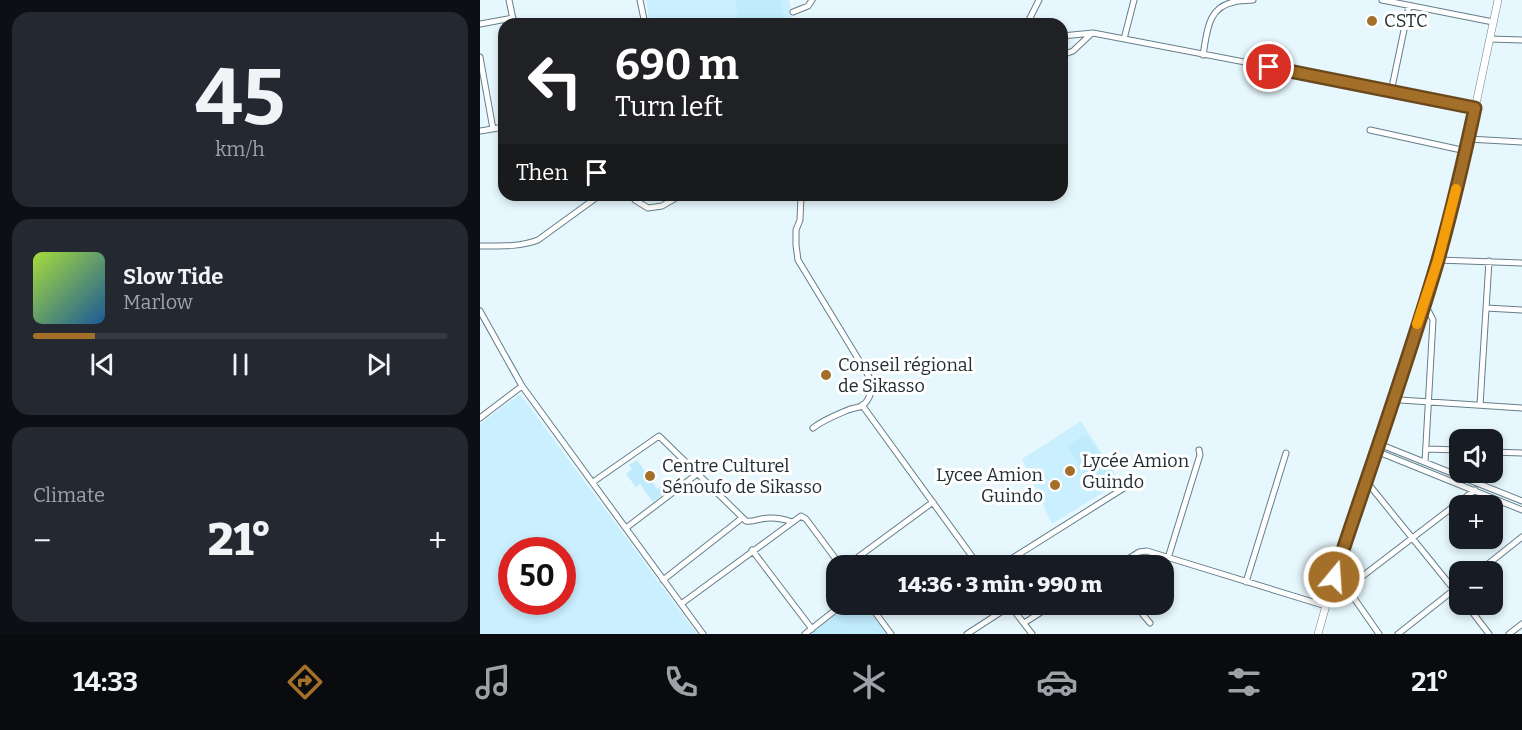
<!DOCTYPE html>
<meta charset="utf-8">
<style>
:root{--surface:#171b24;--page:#242831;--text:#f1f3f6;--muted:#9ea1a6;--line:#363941;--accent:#a46f29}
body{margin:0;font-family:Bitter,serif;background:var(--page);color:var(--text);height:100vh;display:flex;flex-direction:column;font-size:22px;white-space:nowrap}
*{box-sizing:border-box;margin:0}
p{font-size:20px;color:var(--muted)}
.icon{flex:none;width:33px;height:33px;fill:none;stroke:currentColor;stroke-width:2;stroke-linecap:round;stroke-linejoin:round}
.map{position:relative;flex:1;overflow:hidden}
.sheet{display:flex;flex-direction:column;gap:12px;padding:12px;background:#0d0f14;width:480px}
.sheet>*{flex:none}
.banner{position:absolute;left:18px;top:18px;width:570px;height:183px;border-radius:18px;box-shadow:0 3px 9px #0003;background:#202124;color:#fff;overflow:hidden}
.buttons{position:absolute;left:969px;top:429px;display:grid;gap:12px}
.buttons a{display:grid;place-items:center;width:54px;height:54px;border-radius:12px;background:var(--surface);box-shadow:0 3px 9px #0003;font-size:30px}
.speed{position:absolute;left:18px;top:537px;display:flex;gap:12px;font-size:30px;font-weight:700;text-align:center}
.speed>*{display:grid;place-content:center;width:78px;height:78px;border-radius:50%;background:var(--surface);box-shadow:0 3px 9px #0003;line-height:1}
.speed .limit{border:9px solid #d22;background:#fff;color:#111}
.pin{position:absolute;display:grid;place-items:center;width:51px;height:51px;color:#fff;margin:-26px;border:3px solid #fff;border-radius:50%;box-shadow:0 2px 6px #0007}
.me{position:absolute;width:66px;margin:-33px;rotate:18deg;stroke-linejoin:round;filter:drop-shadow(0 0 4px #0008)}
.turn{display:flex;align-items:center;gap:21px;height:126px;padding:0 18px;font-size:27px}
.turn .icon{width:78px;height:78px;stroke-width:2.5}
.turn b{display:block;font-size:42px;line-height:51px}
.then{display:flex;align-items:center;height:57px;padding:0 18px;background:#0003;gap:12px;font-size:22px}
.big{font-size:45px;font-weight:800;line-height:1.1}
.sheet .widget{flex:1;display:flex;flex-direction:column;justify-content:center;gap:9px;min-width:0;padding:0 21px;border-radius:18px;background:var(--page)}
.sheet .dial{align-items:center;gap:0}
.dial b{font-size:78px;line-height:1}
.song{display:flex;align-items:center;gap:18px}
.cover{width:72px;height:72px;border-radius:9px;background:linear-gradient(135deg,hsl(80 70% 55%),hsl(210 70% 35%))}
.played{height:6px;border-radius:3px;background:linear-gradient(90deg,var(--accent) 15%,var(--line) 15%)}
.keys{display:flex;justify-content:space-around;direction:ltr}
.heat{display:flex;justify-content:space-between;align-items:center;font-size:33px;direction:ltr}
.trip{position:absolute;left:346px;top:555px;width:348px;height:60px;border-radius:18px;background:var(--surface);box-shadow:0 3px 9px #0003;font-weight:800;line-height:60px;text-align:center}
.tab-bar{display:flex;height:96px;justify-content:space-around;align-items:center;background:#090b0e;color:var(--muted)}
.tab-bar .icon{width:42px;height:42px}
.tab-bar .active{color:var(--accent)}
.tab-bar b{font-size:27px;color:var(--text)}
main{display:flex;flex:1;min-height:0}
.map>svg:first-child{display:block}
.built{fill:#caeffe;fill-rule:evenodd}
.green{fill:#bfebfc}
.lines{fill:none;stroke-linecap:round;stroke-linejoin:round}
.minor-casing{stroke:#657e89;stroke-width:7}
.major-casing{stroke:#657e89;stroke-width:8}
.minor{stroke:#fff;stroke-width:5}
.major{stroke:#fff;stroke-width:7}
.route-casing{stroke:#6b481b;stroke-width:15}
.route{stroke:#a46f29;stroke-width:10}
.slow{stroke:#f59e0b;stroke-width:10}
.poi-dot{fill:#a46f29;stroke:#fff;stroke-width:2}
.labels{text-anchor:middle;stroke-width:6;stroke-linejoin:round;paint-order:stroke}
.poi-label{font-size:18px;fill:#232d32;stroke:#fff;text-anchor:start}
</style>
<main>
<section class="sheet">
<div class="widget dial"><b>45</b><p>km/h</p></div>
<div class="widget">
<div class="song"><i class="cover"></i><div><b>Slow Tide</b><p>Marlow</p></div></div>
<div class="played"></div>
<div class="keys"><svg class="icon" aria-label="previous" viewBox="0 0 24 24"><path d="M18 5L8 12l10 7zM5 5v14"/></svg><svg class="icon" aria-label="pause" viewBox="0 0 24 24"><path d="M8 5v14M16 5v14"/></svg><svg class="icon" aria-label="next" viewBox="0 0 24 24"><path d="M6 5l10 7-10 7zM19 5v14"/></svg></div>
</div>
<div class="widget"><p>Climate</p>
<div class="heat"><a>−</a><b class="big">21°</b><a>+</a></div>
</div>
</section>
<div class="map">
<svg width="1042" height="634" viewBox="0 0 1042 634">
<rect width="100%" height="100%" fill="#e6f7fd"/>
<!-- built -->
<path class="built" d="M166,0h143l5,24h-144z
M40,394l177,240h-217v-210zM32,550h50v52h-50z
M601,421l39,61 -68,42 -30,-65z"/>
<!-- green -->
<path class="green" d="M255,0h46l4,24h-46z
M606,434l29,45 -19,12 -29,-45z
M157,460l20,29 7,-5 3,3 -1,1 1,3 -14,11 -13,-18 -4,3 -10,-13 6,-5 -3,-4z
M369,604l16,1 22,29h-79z"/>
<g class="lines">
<!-- minor casing -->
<g class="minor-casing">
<path id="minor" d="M29,0l5,24
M160,0l5,24
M902,0l111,22
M313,12l15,-6 4,-6
M0,24l33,-6
M547,24l12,-24
M582,36l31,-3 251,48 131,27
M644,39l10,-39
M1010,39l32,1
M582,55l11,-4 18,-17
M723,55c4,-22 4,-48 31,-53 6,-2 12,-1 19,-2
M0,57l13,72
M911,92l18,-86
M890,130l96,21
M0,131l24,-4
M988,139l54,3
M151,195l4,5 13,8 14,-2 19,-11
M321,195l-1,25 -4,10v15l2,15 73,120c2,9 -1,20 -9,26 -4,2 -10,2 -14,4 -12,5 -25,10 -35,18
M0,246c19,0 40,1 58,-6l62,-45
M958,260l84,3
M943,305l6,7 4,8 -8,142
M1006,308l36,2
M0,311l42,75 181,248
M914,398l6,2 122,8
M382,405l117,161
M1000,405l9,-144
M0,418l42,-32
M899,444l143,57
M946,449l34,1
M896,451l146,59
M1012,452l30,1
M886,481l94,116
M113,482l66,-46 87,85c6,1 10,-1 15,-2 11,-2 20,-1 31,3
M146,528l71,-54
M272,550l60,79
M688,558l32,-103 -1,-5
M366,566l87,-64
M520,566l124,-78
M637,566l22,-14 8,-1 179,55
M998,572l44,-35
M854,577l13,11 32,46
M183,580l79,-62
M766,582l40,-129
M849,596l18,-8 128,-98
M201,604l120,-88 5,3 35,47
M389,604l22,30
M527,604l5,4 20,26
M654,604l16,19
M986,604l23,30
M544,623l30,-19
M325,634l38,-30
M487,634l37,-24 3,-4
M918,634l62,-49
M1029,634l13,-10"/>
</g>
<!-- major casing -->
<g class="major-casing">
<path id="major" d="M838,634l16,-57 60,-179 44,-138 28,-109 32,-151"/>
</g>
<!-- minor -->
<use href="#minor" class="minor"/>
<!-- major -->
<use href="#major" class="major"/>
</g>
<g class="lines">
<!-- route casing -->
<g class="route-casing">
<path id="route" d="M789,67l206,41c-11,51 -23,102 -37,152 -31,106 -69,211 -104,317"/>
</g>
<!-- route -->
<use href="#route" class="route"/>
<!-- slow -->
<path class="slow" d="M937,324l21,-64 18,-71"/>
</g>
<!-- markers -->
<g class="poi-dot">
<circle cx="892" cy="21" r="6"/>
<circle cx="346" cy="375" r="6"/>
<circle cx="590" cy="471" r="6"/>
<circle cx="170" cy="476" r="6"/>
<circle cx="575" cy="485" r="6"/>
</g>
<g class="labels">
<!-- poi labels -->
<g class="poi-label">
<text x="904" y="27">CSTC</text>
<text x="358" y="371">Conseil régional<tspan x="358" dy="21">de Sikasso</tspan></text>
<text x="602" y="467">Lycée Amion<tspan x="602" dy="21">Guindo</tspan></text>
<text x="182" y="472">Centre Culturel<tspan x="182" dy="21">Sénoufo de Sikasso</tspan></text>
<text x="563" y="481" text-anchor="end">Lycee Amion<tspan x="563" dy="21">Guindo</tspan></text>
</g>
</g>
</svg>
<div class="buttons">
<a><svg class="icon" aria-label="sound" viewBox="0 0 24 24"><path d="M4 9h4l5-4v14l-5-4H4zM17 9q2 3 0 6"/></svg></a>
<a>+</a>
<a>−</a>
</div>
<div class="speed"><div class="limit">50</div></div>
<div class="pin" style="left:789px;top:67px;background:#d93025"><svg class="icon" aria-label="arrive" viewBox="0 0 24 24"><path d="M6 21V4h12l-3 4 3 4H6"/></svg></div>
<svg class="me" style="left:854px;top:577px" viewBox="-20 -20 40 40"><circle r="17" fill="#a46f29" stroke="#fff" stroke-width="3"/><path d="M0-11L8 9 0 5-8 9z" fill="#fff"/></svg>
<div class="trip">14:36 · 3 min · 990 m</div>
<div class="banner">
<div class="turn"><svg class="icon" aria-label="left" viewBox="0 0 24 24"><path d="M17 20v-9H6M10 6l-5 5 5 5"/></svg><div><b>690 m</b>Turn left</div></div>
<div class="then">Then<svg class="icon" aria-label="arrive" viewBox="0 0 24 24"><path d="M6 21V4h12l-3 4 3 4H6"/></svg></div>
</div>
</div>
</main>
<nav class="tab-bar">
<b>14:33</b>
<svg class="icon active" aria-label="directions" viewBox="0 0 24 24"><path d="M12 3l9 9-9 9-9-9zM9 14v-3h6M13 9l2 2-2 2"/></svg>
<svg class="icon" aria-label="music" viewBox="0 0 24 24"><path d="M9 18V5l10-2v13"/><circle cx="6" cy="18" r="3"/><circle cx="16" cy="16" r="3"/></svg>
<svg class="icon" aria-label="phone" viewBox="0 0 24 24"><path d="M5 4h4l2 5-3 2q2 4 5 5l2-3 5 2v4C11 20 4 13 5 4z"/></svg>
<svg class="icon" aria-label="climate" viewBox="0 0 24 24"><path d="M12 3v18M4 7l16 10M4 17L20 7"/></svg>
<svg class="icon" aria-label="car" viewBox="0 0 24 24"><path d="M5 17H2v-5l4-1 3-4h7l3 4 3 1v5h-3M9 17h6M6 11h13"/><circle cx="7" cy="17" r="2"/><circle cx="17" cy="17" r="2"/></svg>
<svg class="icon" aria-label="filters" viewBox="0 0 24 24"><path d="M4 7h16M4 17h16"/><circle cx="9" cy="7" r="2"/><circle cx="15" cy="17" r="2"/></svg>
<b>21°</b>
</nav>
